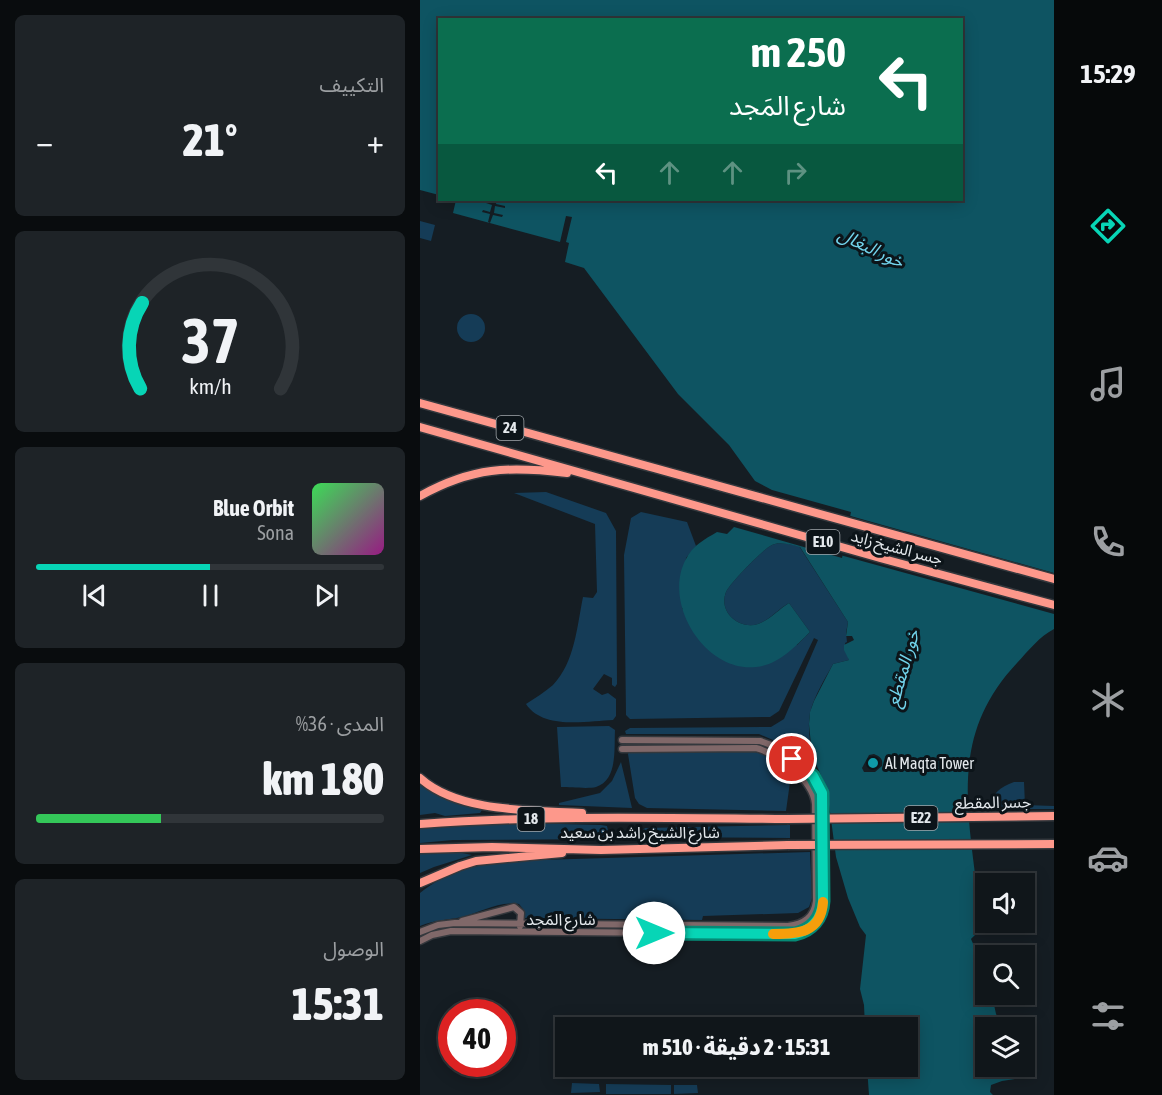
<!DOCTYPE html>
<html lang="ar">
<meta charset="utf-8">
<style>
:root{--surface:#10161a;--page:#1e2327;--text:#f1f3f6;--muted:#9c9fa2;--line:#303539;--accent:#07d5b6}
body{margin:0;font-family:"Asap Condensed","Noto Sans Arabic",sans-serif;background:var(--page);color:var(--text);direction:rtl;height:100vh;display:flex;flex-direction:column;font-size:22px;white-space:nowrap}
*{box-sizing:border-box;margin:0}
p{font-size:20px;color:var(--muted)}
.icon{flex:none;width:33px;height:33px;fill:none;stroke:currentColor;stroke-width:2;stroke-linecap:round;stroke-linejoin:round}
.map{position:relative;flex:1;overflow:hidden;direction:ltr}
.panel{display:flex;flex-direction:column;gap:15px;padding:15px;background:#090c0e;width:420px}
.panel>*{flex:none}
.top-card{position:absolute;left:18px;top:18px;width:525px;height:183px;border-radius:0px;box-shadow:0 3px 15px #0003,0 0 0 2px var(--line);direction:rtl;background:#0b6e4f;color:#fff;overflow:hidden}
.tools{position:absolute;left:555px;top:873px;display:grid;gap:12px}
.tools a{display:grid;place-items:center;width:60px;height:60px;border-radius:0px;background:var(--surface);box-shadow:0 3px 15px #0003,0 0 0 2px var(--line);font-size:30px}
.speed{position:absolute;left:18px;top:999px;display:flex;gap:12px;font-size:30px;font-weight:700;text-align:center}
.speed>*{display:grid;place-content:center;width:78px;height:78px;border-radius:50%;background:var(--surface);box-shadow:0 3px 15px #0003,0 0 0 2px var(--line);line-height:1}
.speed .limit{border:9px solid #d22;background:#fff;color:#111}
.pin{position:absolute;display:grid;place-items:center;width:51px;height:51px;color:#fff;margin:-26px;border:3px solid #fff;border-radius:50%;box-shadow:0 2px 6px #0007}
.me{position:absolute;width:66px;margin:-33px;rotate:90deg;stroke-linejoin:round;filter:drop-shadow(0 0 4px #0008)}
.turn{display:flex;align-items:center;gap:21px;height:126px;padding:0 18px;font-size:27px}
.turn .icon{width:78px;height:78px;stroke-width:2.5}
.turn b{display:block;font-size:42px;line-height:51px}
.lanes{display:flex;align-items:center;height:57px;padding:0 18px;background:#0003;justify-content:center;gap:30px;direction:ltr}
.lanes .off{opacity:.35}
.big{font-size:45px;font-weight:800;line-height:1.1}
.panel .card{flex:1;display:flex;flex-direction:column;justify-content:center;gap:9px;min-width:0;padding:0 21px;border-radius:9px;background:var(--page)}
.panel .dial{align-items:center;gap:0}
.dial svg{height:156px;overflow:visible;fill:none;stroke:var(--line);stroke-width:7;stroke-linecap:round;text-anchor:middle}
.dial text{fill:var(--text);stroke:none}
.song{display:flex;align-items:center;gap:18px}
.cover{width:72px;height:72px;border-radius:9px;background:linear-gradient(135deg,hsl(130 70% 55%),hsl(310 70% 35%))}
.played{height:6px;border-radius:3px;background:linear-gradient(90deg,var(--accent) 50%,var(--line) 50%)}
.keys{display:flex;justify-content:space-around;direction:ltr}
.heat{display:flex;justify-content:space-between;align-items:center;font-size:33px;direction:ltr}
.charge{height:9px;border-radius:4px;background:linear-gradient(90deg,#34c759 36%,var(--line) 0)}
.trip{position:absolute;left:135px;top:1017px;width:363px;height:60px;border-radius:0px;background:var(--surface);box-shadow:0 3px 15px #0003,0 0 0 2px var(--line);font-weight:800;line-height:60px;text-align:center;direction:rtl}
main{display:flex;flex:1;min-height:0}
.tab-bar{display:flex;flex-direction:column;width:108px;justify-content:space-around;align-items:center;background:#06090a;color:var(--muted)}
.tab-bar .icon{width:42px;height:42px}
.tab-bar .on{color:var(--accent)}
.tab-bar b{font-size:27px;color:var(--text)}
.map>svg:first-child{display:block}
.green{fill:#153c57}
.water{fill:#0e5462;fill-rule:evenodd}
.pier{fill:#151d23}
.lines{fill:none;stroke-linecap:round;stroke-linejoin:round}
.secondary-casing{stroke:#34383d;stroke-width:9}
.highway-casing{stroke:#34383d;stroke-width:11}
.secondary{stroke:#806869;stroke-width:6}
.highway{stroke:#fd988b;stroke-width:8}
.highway-bridge-casing{stroke:#34383d;stroke-width:11;stroke-linecap:butt}
.highway-bridge{stroke:#fd988b;stroke-width:8}
.route-casing{stroke:#058a76;stroke-width:15}
.route{stroke:#07d5b6;stroke-width:10}
.slow{stroke:#f59e0b;stroke-width:10}
.culture-dot{fill:#0f9aa8;stroke:#0c1419;stroke-width:2}
.labels{text-anchor:middle;stroke-width:6;stroke-linejoin:round;paint-order:stroke}
.shield{fill:#0c1419;stroke:#a2a8ad;stroke-width:1.5}
.shield-label{font-size:15px;font-weight:bold;fill:#e3e8ec}
.street-label{font-size:16px;fill:#e3e8ec;stroke:#0c1419}
.poi-label{font-size:16px;fill:#e3e8ec;stroke:#0c1419;text-anchor:start}
.water-label{font-size:18px;font-style:italic;fill:#72d4ec;stroke:#0c1419}
</style>
<main>
<nav class="tab-bar">
<b>15:29</b>
<svg class="icon on" aria-label="directions" viewBox="0 0 24 24"><path d="M12 3l9 9-9 9-9-9zM9 14v-3h6M13 9l2 2-2 2"/></svg>
<svg class="icon" aria-label="music" viewBox="0 0 24 24"><path d="M9 18V5l10-2v13"/><circle cx="6" cy="18" r="3"/><circle cx="16" cy="16" r="3"/></svg>
<svg class="icon" aria-label="phone" viewBox="0 0 24 24"><path d="M5 4h4l2 5-3 2q2 4 5 5l2-3 5 2v4C11 20 4 13 5 4z"/></svg>
<svg class="icon" aria-label="climate" viewBox="0 0 24 24"><path d="M12 3v18M4 7l16 10M4 17L20 7"/></svg>
<svg class="icon" aria-label="car" viewBox="0 0 24 24"><path d="M5 17H2v-5l4-1 3-4h7l3 4 3 1v5h-3M9 17h6M6 11h13"/><circle cx="7" cy="17" r="2"/><circle cx="17" cy="17" r="2"/></svg>
<svg class="icon" aria-label="filters" viewBox="0 0 24 24"><path d="M4 7h16M4 17h16"/><circle cx="9" cy="7" r="2"/><circle cx="15" cy="17" r="2"/></svg>
</nav>
<div class="map">
<svg width="634" height="1095" viewBox="0 0 634 1095">
<rect width="100%" height="100%" fill="#151d23"/>
<!-- green -->
<path class="green" d="M0,221l15,4 -4,16 -11,-3z
M37 328a14 14 0 1 1 28 0a14 14 0 1 1-28 0Z
M126,492l60,21 10,18 1,153 -2,3 -3,-2v-7l-8,-4 -11,15 9,6 6,-2 8,6v17l-3,4c-26,1 -70,10 -87,-16 9,-6 19,-12 27,-19 22,-23 24,-59 30,-88l10,1 4,-6 -2,-68 -81,-31z
M221,512l46,10 9,24 -10,12 -4,51 115,36 13,-13 -21,-29c-11,6 -19,17 -31,21 -19,6 -40,-12 -32,-32 3,-8 38,-44 46,-47 8,-4 19,0 27,1l49,76 -2,11 1,9 -2,1 4,17 -16,4c-8,15 -19,32 -23,49 -3,15 1,32 2,48l-3,3 -36,-24 -14,-6h-133l-1,-3 5,-3 141,-1 13,-8 34,-79 -4,-2 -35,73 -9,6 -140,2 -4,-4 -2,-160 7,-37z
M189,726l6,4c-1,18 3,50 -19,57 -7,2 -26,0 -35,0l-4,-60z
M209,751h123l16,5 21,16 1,10 -4,29 -139,-3 -8,-4 -4,-6 -7,-44z
M201,762l11,46 -73,-3v-2l41,-10 12,-12z
M594,782h10l1,23 29,1v3h-64c1,-15 10,-22 24,-27z
M0,783l35,19 27,8 -2,3 -35,3 -10,-3 -15,2z
M102,823l79,2 6,1 2,9 -4,4 -152,1 -33,3v-14l31,-4z
M370,825v13l-144,-1 -5,-5 4,-4z
M37,852l15,3 -38,12 -14,6v-19z
M390,852l2,46 -3,9 -11,6 -95,3 -1,4 -177,-2 -2,-9 -4,-5c-20,-3 -38,8 -57,13 -14,3 -28,3 -42,9v-33c26,-21 55,-28 87,-32z
M152,1083l27,1 1,8 -29,1z
M186,1084l65,1v9h-65z
M254,1085h23l1,8 -24,1z"/>
<!-- water -->
<path class="water" d="M0,0h634v629c-15,8 -25,21 -37,34 -68,72 -49,147 -39,235l4,3 2,29c-6,1 -8,4 -13,9l3,7 13,1 -1,47 6,1 4,19 8,13 -18,1v38l30,1 1,7 -2,5 -13,2 -11,4 -1,7 3,3h-124l-2,-28 41,-1v-38l-43,-1 -1,-22 -4,-16 6,-54 -6,-8 -12,-29 -12,-41 -9,-68 -11,-25 -5,-19 -2,-21 1,-12 4,-11 19,-37 16,-4 -5,-10v-5l10,-5 -2,-4h-6l2,-14 -48,-75c-9,-2 -20,-6 -28,-2 -8,3 -43,39 -46,47 -8,20 13,38 32,32 12,-4 21,-15 31,-21l21,29c-15,15 -32,33 -54,35 -51,6 -94,-64 -70,-108 6,-13 19,-20 31,-27l10,2 7,-7 108,31 9,-46 -79,-22 -17,-9 -26,-36 -51,-51 -94,-126 -19,-6 4,-19 -3,-1 6,-25 -6,-1 -6,26 -107,-29 3,-13h506v-180h-522l-1,175 -19,-5zM454,754c7,3 9,5 8,12l-7,6h-11l-2,-4 7,-13z"/>
<!-- pier -->
<path class="pier" d="M64,200l9,3 1,-3h3l-1,4 9,2v2l-10,-2 -1,7 9,2 -1,2 -9,-2 -3,8 -2,-1 2,-8 -8,-2 1,-2 7,2 2,-7 -9,-3z
M427,515l207,58v41l-323,-89 4,-1 105,31z"/>
<g class="lines">
<!-- secondary casing -->
<g class="secondary-casing">
<path id="secondary" d="M42,921l52,-14 7,6 -1,13
M0,932l18,-7 17,-2 333,3c16,-2 26,-9 28,-25l-1,-97c-2,-24 -37,-50 -59,-56l-134,1
M0,941l12,-6 19,-4 344,3c17,-4 27,-16 28,-33l-1,-103c-3,-24 -40,-51 -62,-57l-138,-1"/>
</g>
<!-- highway casing -->
<g class="highway-casing">
<path id="highway" d="M0,403l634,176
M0,427l460,131 174,47
M0,496c52,-29 89,-30 147,-23
M0,778c39,35 112,32 162,35
M0,824c122,-9 245,-6 367,-5
M0,849l72,-2 109,3 187,-5
M0,883l40,-17 16,-5 86,-8"/>
</g>
<!-- secondary -->
<use href="#secondary" class="secondary"/>
<!-- highway -->
<use href="#highway" class="highway"/>
<!-- highway-bridge casing -->
<g class="highway-bridge-casing">
<path id="highway-bridge" d="M367,819l267,-3
M368,845l266,-1"/>
</g>
<!-- highway-bridge -->
<use href="#highway-bridge" class="highway-bridge"/>
</g>
<g class="lines">
<!-- route casing -->
<g class="route-casing">
<path id="route" d="M234,933l141,1c17,-4 27,-16 28,-33l-1,-108 -9,-17 -21,-17"/>
</g>
<!-- route -->
<use href="#route" class="route"/>
<!-- slow -->
<path class="slow" d="M353,934c25,0 48,-1 50,-32"/>
</g>
<!-- markers -->
<circle class="culture-dot" cx="453" cy="763" r="6"/>
<g class="labels">
<!-- shield labels -->
<g class="shield">
<rect x="76.5" y="416" width="27" height="24" rx="4.5"/>
<rect x="386.5" y="530" width="33" height="24" rx="4.5"/>
<rect x="484.5" y="806" width="33" height="24" rx="4.5"/>
<rect x="97.5" y="807" width="27" height="24" rx="4.5"/>
</g>
<g class="shield-label">
<text x="90" y="433">24</text>
<text x="403" y="547">E10</text>
<text x="501" y="823">E22</text>
<text x="111" y="824">18</text>
</g>
<!-- street labels -->
<g class="street-label">
<text transform="translate(477 547) rotate(15)" y="6">جسر الشيخ زايد</text>
<text transform="translate(573 802) rotate(-1)" y="6">جسر المقطع</text>
<text x="220" y="838">شارع الشيخ راشد بن سعيد</text>
<text x="141" y="925">شارع المَجد</text>
</g>
<!-- poi labels -->
<g class="poi-label">
<text x="465" y="769">Al Maqta Tower</text>
</g>
<!-- water labels -->
<g class="water-label">
<text transform="translate(451 248) rotate(25)" y="6">خور البغال</text>
<text transform="translate(483 668) rotate(-74)" y="6">خور المقطع</text>
</g>
</g>
</svg>
<div class="tools">
<a><svg class="icon" aria-label="sound" viewBox="0 0 24 24"><path d="M4 9h4l5-4v14l-5-4H4zM17 9q2 3 0 6"/></svg></a>
<a><svg class="icon" aria-label="search" viewBox="0 0 24 24"><circle cx="10" cy="10" r="6"/><path d="M15 15l6 6"/></svg></a>
<a><svg class="icon" aria-label="layers" viewBox="0 0 24 24"><path d="M12 4l9 5-9 5-9-5zM3 14l9 5 9-5"/></svg></a>
</div>
<div class="speed"><div class="limit">40</div></div>
<div class="pin" style="left:372px;top:759px;background:#d93025"><svg class="icon" aria-label="arrive" viewBox="0 0 24 24"><path d="M6 21V4h12l-3 4 3 4H6"/></svg></div>
<svg class="me" style="left:234px;top:933px" viewBox="-20 -20 40 40"><circle r="19" fill="#fff"/><path d="M0-13L10 11 0 6-10 11z" fill="#07d5b6"/></svg>
<div class="trip">15:31 · 2 دقيقة · 510 m</div>
<div class="top-card">
<div class="turn"><svg class="icon" aria-label="left" viewBox="0 0 24 24"><path d="M17 20v-9H6M10 6l-5 5 5 5"/></svg><div><b>250 m</b>شارع المَجد</div></div>
<div class="lanes"><svg class="icon" aria-label="left" viewBox="0 0 24 24"><path d="M17 20v-9H6M10 6l-5 5 5 5"/></svg><svg class="icon off" aria-label="ahead" viewBox="0 0 24 24"><path d="M12 20V5M6 11l6-6 6 6"/></svg><svg class="icon off" aria-label="ahead" viewBox="0 0 24 24"><path d="M12 20V5M6 11l6-6 6 6"/></svg><svg class="icon off" aria-label="right" viewBox="0 0 24 24"><path d="M7 20v-9h11M14 6l5 5-5 5"/></svg></div>
</div>
</div>
<section class="panel">
<div class="card"><p>التكييف</p>
<div class="heat"><a>−</a><b class="big">21°</b><a>+</a></div>
</div>
<div class="card dial"><svg viewBox="0 0 100 80">
<path d="M14 69A42 42 0 1 1 86 69"/>
<path d="M14 69A42 42 0 0 1 15 25" stroke="#07d5b6"/>
<text x="50" y="56" font-size="32" font-weight="700">37</text>
<text x="50" y="72" font-size="11">km/h</text>
</svg></div>
<div class="card">
<div class="song"><i class="cover"></i><div><b>Blue Orbit</b><p>Sona</p></div></div>
<div class="played"></div>
<div class="keys"><svg class="icon" aria-label="previous" viewBox="0 0 24 24"><path d="M18 5L8 12l10 7zM5 5v14"/></svg><svg class="icon" aria-label="pause" viewBox="0 0 24 24"><path d="M8 5v14M16 5v14"/></svg><svg class="icon" aria-label="next" viewBox="0 0 24 24"><path d="M6 5l10 7-10 7zM19 5v14"/></svg></div>
</div>
<div class="card"><p>المدى · 36%</p><b class="big">180 km</b><div class="charge"></div></div>
<div class="card"><p>الوصول</p><b class="big">15:31</b></div>
</section>
</main>
